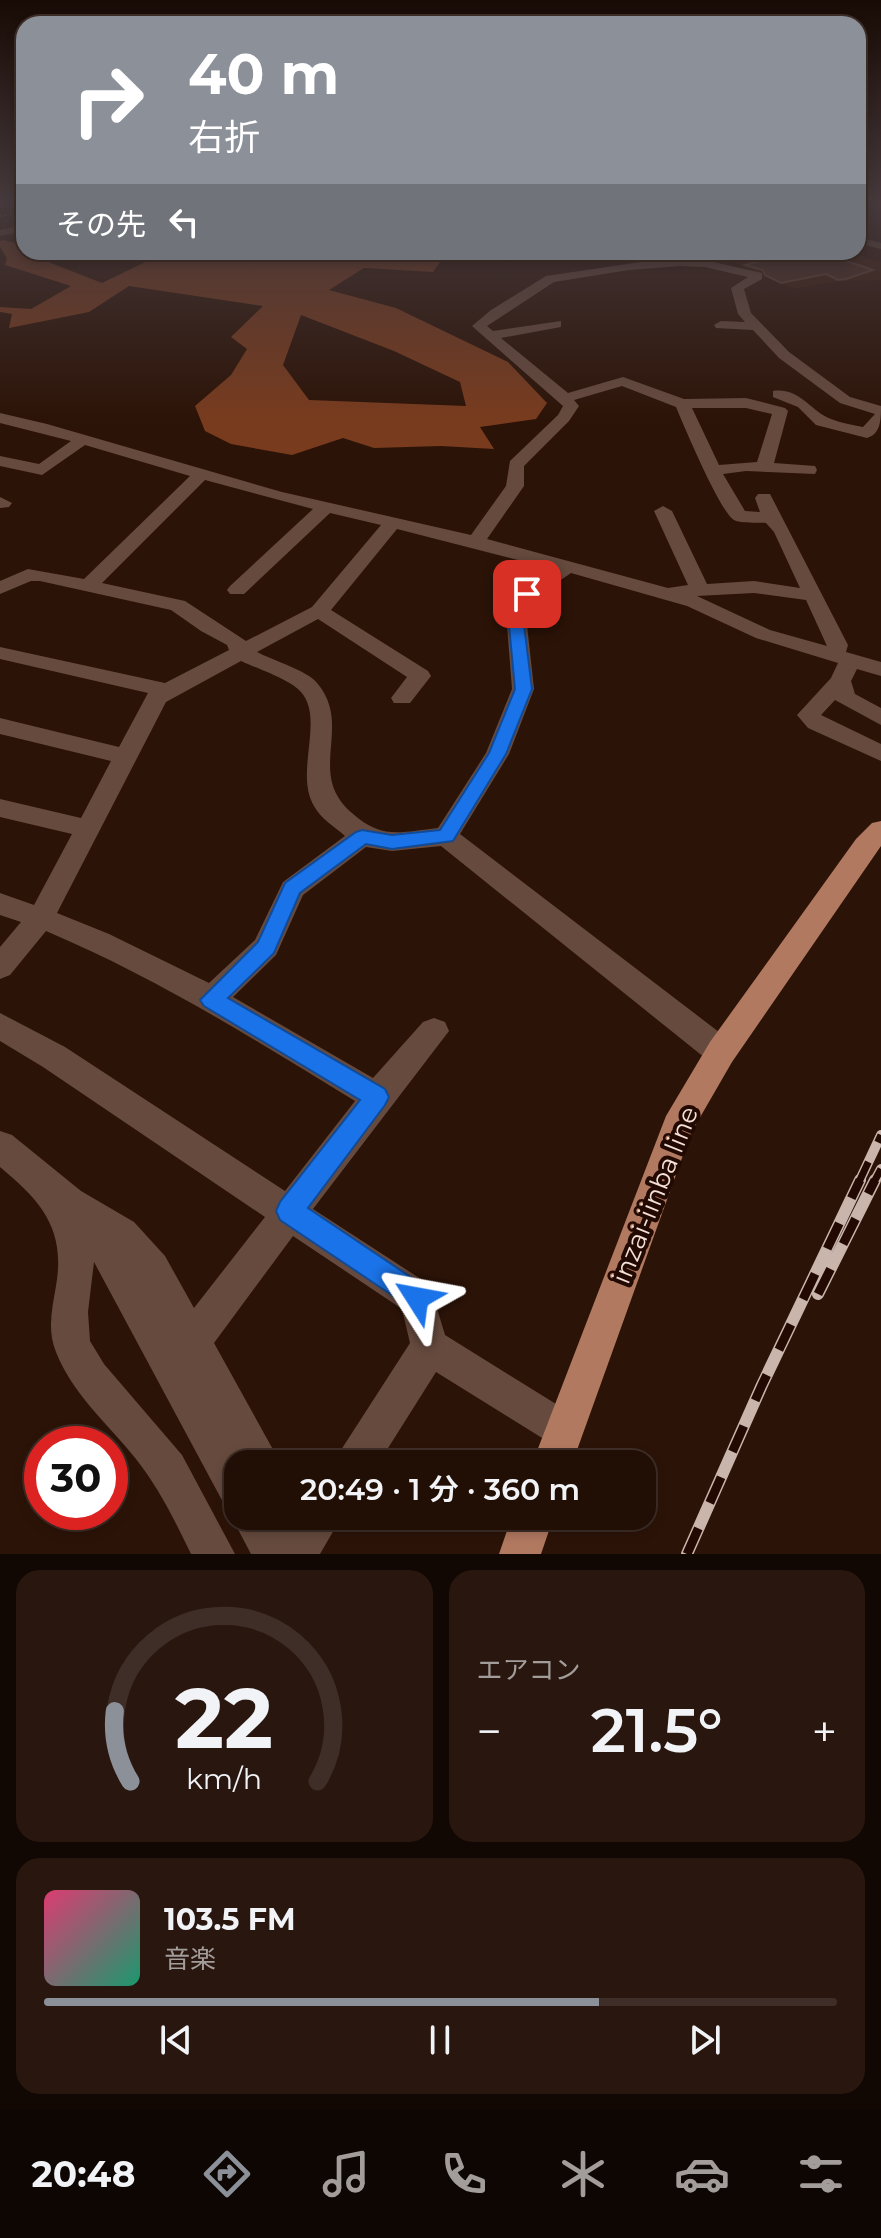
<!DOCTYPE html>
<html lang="ja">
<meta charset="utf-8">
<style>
:root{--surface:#210e05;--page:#29170f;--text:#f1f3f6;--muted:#a29c9a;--line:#3e2e27;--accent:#8c9099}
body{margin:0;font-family:Montserrat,"Noto Sans JP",sans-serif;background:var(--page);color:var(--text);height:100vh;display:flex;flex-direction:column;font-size:30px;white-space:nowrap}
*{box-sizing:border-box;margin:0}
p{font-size:26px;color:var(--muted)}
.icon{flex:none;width:44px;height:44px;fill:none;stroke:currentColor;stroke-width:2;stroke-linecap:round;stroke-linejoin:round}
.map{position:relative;height:1554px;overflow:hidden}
.sheet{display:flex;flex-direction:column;gap:16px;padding:16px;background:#120803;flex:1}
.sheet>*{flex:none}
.hud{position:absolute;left:16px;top:16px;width:850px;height:244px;border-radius:24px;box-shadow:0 4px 12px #0003,0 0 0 2px var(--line);background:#8c9099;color:#fff;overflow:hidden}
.speed{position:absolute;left:24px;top:1426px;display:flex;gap:16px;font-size:40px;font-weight:700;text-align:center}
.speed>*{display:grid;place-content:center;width:104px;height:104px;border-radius:50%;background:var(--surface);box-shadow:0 4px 12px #0003,0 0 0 2px var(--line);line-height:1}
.speed .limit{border:12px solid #d22;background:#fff;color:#111}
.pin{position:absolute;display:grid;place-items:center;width:68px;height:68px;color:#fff;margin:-34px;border-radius:16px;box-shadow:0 4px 12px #0006}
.me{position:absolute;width:88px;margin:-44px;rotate:304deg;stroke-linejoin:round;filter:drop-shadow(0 0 6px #0008)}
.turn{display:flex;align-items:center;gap:28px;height:168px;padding:0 40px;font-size:36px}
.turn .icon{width:104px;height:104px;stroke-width:2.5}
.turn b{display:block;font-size:56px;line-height:68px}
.then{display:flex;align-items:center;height:76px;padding:0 40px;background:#0003;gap:16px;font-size:30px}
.big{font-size:60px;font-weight:600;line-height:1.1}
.sheet .tile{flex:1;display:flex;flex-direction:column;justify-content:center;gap:12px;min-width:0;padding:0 28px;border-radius:24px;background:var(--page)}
.sheet .dial{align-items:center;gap:0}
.dial svg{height:208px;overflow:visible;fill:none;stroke:var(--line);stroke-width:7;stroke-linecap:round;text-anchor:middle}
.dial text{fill:var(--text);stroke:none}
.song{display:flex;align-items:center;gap:24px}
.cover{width:96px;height:96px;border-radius:12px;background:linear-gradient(135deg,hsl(340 70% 55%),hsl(160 70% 35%))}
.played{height:8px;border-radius:4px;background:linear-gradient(90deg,var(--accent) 70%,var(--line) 70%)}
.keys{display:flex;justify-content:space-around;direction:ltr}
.heat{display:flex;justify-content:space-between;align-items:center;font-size:44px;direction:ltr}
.sheet .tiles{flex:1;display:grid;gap:16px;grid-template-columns:1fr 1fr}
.tile:last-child{grid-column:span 2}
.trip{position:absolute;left:224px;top:1450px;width:432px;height:80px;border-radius:24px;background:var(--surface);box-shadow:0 4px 12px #0003,0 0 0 2px var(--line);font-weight:600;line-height:80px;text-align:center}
.tab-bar{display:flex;height:128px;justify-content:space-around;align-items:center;background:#0d0602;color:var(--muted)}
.tab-bar .icon{width:56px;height:56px}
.tab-bar .active{color:var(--accent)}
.tab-bar b{font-size:36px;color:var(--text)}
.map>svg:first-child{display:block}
.built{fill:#391909}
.forest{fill:#783b1e;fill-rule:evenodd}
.building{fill:#462a1e;stroke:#5e4134;stroke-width:2}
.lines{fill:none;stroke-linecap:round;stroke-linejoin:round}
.path{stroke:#866f65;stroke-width:2;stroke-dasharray:2 3;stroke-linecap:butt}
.minor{fill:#664a3e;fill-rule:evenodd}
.major{fill:#b17960;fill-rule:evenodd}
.rail-far1-casing{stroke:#c9b5ac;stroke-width:10}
.rail-casing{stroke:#c9b5ac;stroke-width:12}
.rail-far1{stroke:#220a02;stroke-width:7;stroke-dasharray:22;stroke-linecap:butt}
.rail{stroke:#220a02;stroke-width:9;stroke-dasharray:28;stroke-linecap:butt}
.route{fill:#1a73e8;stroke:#114b97;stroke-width:2}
.labels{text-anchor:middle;stroke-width:8;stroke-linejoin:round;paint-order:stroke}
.near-street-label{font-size:26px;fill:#f3e0d8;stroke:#220a02}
</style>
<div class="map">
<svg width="881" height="1554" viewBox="0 0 881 1554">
<rect width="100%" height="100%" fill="#2c1307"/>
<!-- built -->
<path class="built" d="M690,252h160l31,11v17l-41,1 -46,8 -67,-30z"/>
<!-- forest -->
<path class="forest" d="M3,240l21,5v7h16l-7,4 69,27 64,-31h270l9,3 -12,17 -69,-4 -35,22 67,18 112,54 39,41 -11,16 -56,8 14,22 -53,-3 -67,2 -31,-10 -51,17 -61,-11 -26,-13 -10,-25 36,-31 16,-26 -16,-12 32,-31 -134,-20 -40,26 -80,16 3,-14 -12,-2v-5l31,2 40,-23 -66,-21 2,-7 -7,-11v-6zM301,315l93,36 66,31 6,24 -157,-6 -26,-35z"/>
<!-- building -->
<path class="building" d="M796,252h24l53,18 -27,9 -8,1 -12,-6 -45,9 -16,-8 -2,-5 -18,-5z"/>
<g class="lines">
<!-- path -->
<path class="path" d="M0,216l24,-4"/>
<!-- minor -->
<path class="minor" d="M24,225v6l-24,5v-6z
M858,237l23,6v6l-23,-6z
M654,260h51l57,13v6l-18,10 7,24 38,39 61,45 31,9c0,13 0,28 -14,32l-51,-13 -18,-18 -25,-10v-6c27,-4 38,21 58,28 10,4 22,6 32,8l12,-13 -35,-11 -61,-45 -26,-28 -37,-2 -2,-3 7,-4 24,1 -7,-8 -7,-26 17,-11 -43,-10 -25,-1 -51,4 -75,12 -67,44 6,5 68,-10v6l-60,11 67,55 55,-16 61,22 62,-1 39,10 3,3 -14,52 41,3 2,4 -2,4 -69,-3 -23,3 22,37 15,1 -5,-14 3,-4h12l78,151 -2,7 35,10v14l-24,-7 -6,12 4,13 26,14v17l-46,-25 -14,15 60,29v17l-73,-33 -11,-13 34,-37 7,-15 -82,-25 -69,-32 -116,-33 -35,24 -9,28 7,64 -25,65 -49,80 272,208 4,10 -4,10 -11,3 -11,-3 -269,-216 -49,5 -26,-4 -63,48 -27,60 -43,42 140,81 50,-56 11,-4 11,4 4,9 -136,178 117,76 15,50 132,82 6,14 -6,14 -14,6 -127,-79 -58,92h-43l6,-14 69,-107 -8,-34 -109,-73 -79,107 67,121h-43v52h104l-22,38h-69l-20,-38 3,-7 -10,-5 -130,-242 -6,50 2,29 14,23 78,91 53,99h-44c-16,-33 -32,-66 -55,-95 -28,-35 -63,-64 -80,-107 -9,-22 -4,-43 0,-66 10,-57 -15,-85 -56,-119v-36l12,4 69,56 53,31 31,34 29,52 71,-91 -222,-150 -43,-26v-28l65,34 220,144 70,-90c-101,-62 -200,-124 -309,-170l-36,44 -10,4v-32l21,-25 -21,-7v-22l34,12 38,-71 -72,-17v-18l81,19 30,-57 -111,-27v-16l119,29 29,-54 -148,-34v-12l165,36 64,-33 -2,-5 -26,-14 -30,-21 -131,-29h-9l-31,13v-13l28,-12 56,10 106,-103 -105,-31 -43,30 -42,-9v-10l39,8 32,-23 -71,-18v-10l47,11 235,68 189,43 35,-49 4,-25 48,-46 5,-9 -91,-80 19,-16 55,-34zM622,386l54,21c8,19 44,105 58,113 8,4 23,2 32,3l8,9 26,56 -46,-7 -47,3 -35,-73 -9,-5 -9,5 34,74 -20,3 -181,-49 37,-53v-20l45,-45 10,-15 -5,-6zM692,408h54l26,6 -15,48 -38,3zM205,480l108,29 -83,77 -3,4 3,4h14l86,-81 51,12 -69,82 -66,34 -61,-40 -83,-18zM397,529l156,40 -36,25 -10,31 5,64 -26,64 -48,75c-37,4 -56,12 -86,-15 -47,-40 2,-87 -35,-130 -9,-12 -45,-23 -60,-31l61,-33 89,58 -16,21 3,5h16l21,-27 -3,-5 -97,-61zM754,593l52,7 21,46 -57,-16 -73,-34zM241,661c15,7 50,19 60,31 24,27 -7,81 13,114 6,12 21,21 31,30l-62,46 -28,58 -46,43 -100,-49 -52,-21 109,-211z
M0,497l12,6 -3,4 -9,1z"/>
<!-- major -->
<path class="major" d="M881,821v25l-149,216 -41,71 -119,331h-40l134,-348 44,-74 146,-203 16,-16z
M512,1516h42l-13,38h-42z"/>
<!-- rail-far1 casing -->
<g class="rail-far1-casing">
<path id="rail-far1" d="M859,1182l22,-47
M874,1182l7,-13"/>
</g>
<!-- rail casing -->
<g class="rail-casing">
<path id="rail" d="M818,1294l57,-114
M687,1554l75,-169 98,-205"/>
</g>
<!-- rail-far1 -->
<use href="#rail-far1" class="rail-far1"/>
<!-- rail -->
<use href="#rail" class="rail"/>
</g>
<!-- sky -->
<linearGradient id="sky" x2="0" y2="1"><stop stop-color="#180a04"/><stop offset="0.48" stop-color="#45393c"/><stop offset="1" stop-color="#45393c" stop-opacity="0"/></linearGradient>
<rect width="881" height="421" fill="url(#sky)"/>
<!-- route -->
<path class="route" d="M527,589l7,5 -10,31 8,64 -26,65 -53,87 -61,8 -26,-5 -66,49 -26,60 -46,45 157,91 4,8 -4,8 -77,103 119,80 4,10 -4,10 -10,4 -137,-92 -4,-9 4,-9 80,-102 -156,-94 -4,-6 58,-58 27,-59 71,-51 6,-2 30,5 48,-5 49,-77 26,-64 -6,-64 11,-31z"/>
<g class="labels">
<!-- near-street labels -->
<g class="near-street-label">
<text transform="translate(655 1195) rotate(-68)" y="9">inzai-iinba line</text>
</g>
</g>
</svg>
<div class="speed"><div class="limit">30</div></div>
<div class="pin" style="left:527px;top:594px;background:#d93025"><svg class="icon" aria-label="arrive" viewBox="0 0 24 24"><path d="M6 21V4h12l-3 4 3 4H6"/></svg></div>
<svg class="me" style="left:417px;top:1298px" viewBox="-20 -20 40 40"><path d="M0-17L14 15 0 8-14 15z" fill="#1a73e8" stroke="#fff" stroke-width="4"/></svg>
<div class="trip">20:49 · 1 分 · 360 m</div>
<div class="hud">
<div class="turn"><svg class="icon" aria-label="right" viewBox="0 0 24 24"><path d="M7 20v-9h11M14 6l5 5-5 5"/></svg><div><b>40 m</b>右折</div></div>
<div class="then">その先<svg class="icon" aria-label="left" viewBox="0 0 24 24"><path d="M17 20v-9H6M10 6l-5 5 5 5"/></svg></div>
</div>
</div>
<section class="sheet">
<div class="tiles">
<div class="tile dial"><svg viewBox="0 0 100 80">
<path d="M14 69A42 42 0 1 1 86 69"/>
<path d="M14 69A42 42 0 0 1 8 42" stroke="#8c9099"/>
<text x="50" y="56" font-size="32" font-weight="700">22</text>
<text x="50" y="72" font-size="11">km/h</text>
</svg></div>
<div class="tile"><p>エアコン</p>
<div class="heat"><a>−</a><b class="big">21.5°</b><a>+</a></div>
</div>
<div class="tile">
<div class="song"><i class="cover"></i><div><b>103.5 FM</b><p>音楽</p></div></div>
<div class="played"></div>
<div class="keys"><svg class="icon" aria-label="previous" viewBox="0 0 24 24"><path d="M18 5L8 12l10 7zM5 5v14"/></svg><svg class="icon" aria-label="pause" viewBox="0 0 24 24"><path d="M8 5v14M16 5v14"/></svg><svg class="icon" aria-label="next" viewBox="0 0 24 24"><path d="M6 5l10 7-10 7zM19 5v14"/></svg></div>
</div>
</div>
</section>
<nav class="tab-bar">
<b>20:48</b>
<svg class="icon active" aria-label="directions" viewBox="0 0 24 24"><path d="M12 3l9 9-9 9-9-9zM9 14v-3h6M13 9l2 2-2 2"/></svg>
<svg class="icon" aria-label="music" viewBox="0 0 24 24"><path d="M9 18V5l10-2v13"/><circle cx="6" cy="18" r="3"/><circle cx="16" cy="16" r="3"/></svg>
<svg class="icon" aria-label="phone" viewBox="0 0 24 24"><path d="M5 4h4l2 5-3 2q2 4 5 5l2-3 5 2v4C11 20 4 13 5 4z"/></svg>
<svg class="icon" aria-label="climate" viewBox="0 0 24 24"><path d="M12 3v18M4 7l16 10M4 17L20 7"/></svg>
<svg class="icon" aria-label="car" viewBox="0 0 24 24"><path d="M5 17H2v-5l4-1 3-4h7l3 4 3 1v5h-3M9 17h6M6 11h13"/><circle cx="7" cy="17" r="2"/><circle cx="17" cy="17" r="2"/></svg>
<svg class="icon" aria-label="filters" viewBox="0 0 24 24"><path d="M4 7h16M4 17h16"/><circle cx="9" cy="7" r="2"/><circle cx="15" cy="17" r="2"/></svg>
</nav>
